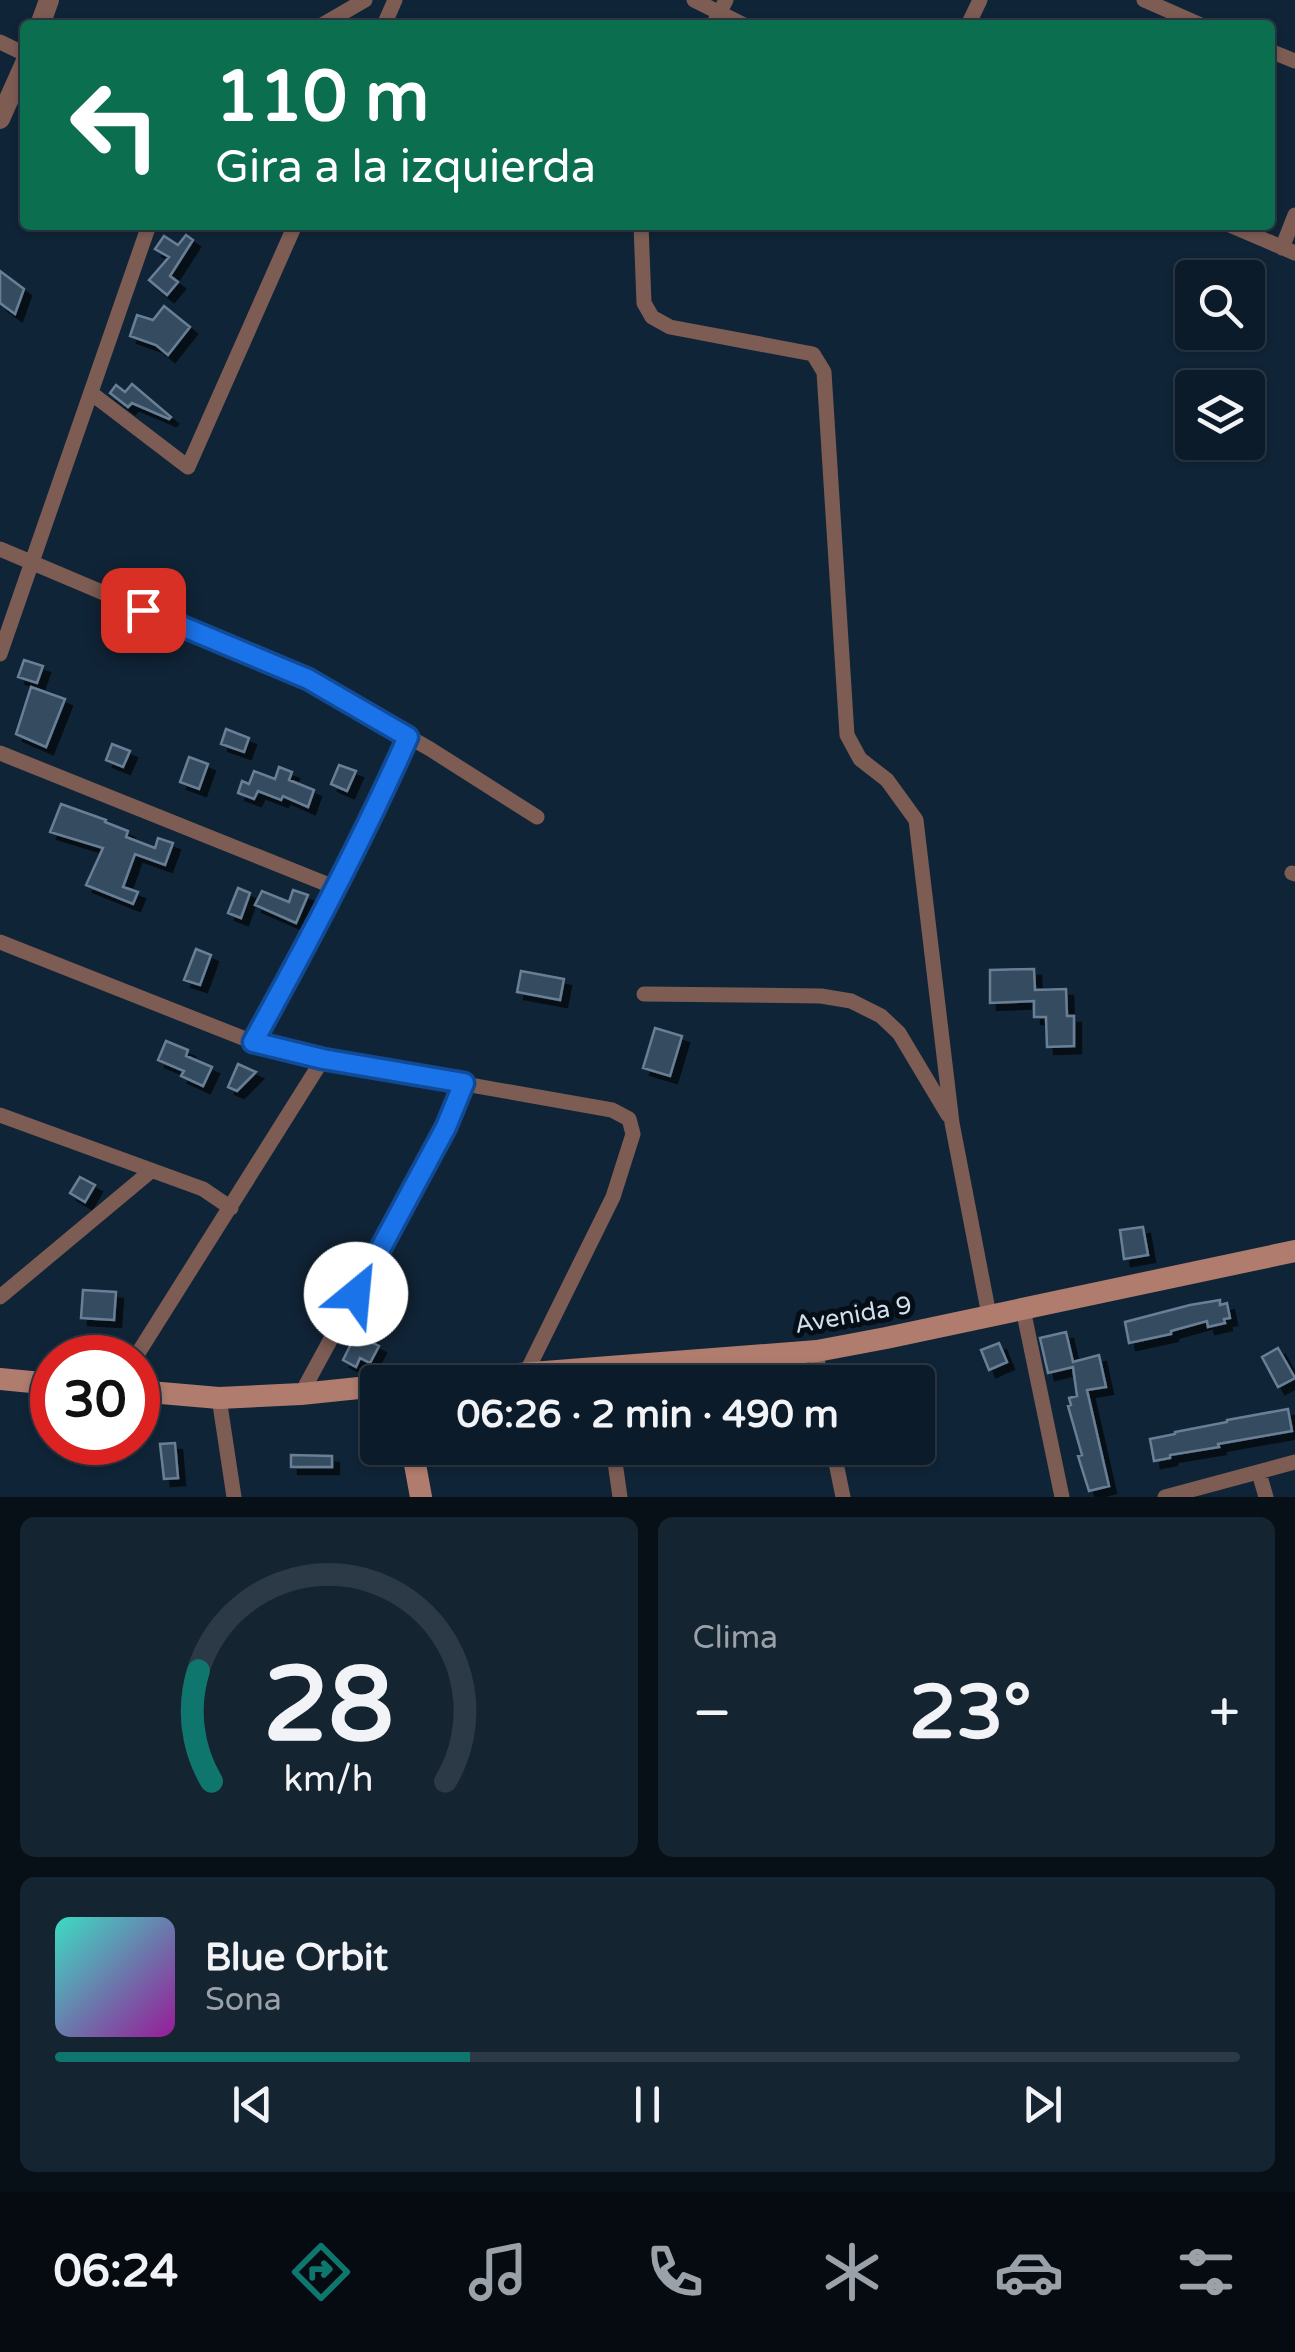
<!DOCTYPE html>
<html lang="es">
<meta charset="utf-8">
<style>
:root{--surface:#0c1b29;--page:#152431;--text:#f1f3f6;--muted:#9aa1a8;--line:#2c3946;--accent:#0f766e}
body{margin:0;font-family:"Varela Round",sans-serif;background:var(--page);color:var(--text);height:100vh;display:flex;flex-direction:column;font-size:38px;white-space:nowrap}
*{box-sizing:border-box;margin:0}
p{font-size:32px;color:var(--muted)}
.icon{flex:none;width:55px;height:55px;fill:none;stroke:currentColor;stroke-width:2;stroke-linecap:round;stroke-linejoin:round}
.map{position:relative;height:1497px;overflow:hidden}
.panel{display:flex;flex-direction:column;gap:20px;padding:20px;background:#070f17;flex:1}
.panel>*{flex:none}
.top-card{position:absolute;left:20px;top:20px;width:1255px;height:210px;border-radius:10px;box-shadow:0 2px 8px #0004,0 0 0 2px var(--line);background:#0b6e4f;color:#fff;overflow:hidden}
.buttons{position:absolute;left:1175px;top:260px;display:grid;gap:20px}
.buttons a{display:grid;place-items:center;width:90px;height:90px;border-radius:10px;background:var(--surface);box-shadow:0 2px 8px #0004,0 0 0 2px var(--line);font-size:50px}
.speed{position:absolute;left:30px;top:1335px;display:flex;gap:20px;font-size:50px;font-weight:700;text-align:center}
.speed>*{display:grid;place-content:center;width:130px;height:130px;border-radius:50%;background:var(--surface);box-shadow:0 2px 8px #0004,0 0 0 2px var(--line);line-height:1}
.speed .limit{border:15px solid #d22;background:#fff;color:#111}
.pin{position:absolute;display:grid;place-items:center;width:85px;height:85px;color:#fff;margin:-42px;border-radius:20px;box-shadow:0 5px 15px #0006}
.me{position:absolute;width:110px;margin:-55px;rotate:28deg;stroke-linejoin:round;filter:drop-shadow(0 0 8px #0008)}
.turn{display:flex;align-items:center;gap:35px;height:210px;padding:0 30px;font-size:45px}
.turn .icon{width:130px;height:130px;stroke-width:2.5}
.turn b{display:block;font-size:70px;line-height:85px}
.big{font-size:75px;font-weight:700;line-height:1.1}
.panel .card{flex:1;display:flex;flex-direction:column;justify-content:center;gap:15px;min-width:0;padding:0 35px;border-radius:15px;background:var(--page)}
.panel .dial{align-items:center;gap:0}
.dial svg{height:260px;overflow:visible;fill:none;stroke:var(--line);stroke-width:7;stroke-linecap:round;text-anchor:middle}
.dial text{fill:var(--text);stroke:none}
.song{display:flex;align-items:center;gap:30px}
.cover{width:120px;height:120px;border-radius:15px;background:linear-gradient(135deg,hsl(170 70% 55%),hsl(300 70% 35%))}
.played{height:10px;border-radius:5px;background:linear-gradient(90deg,var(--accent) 35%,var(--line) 35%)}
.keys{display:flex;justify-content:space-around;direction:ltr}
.heat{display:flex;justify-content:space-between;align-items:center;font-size:55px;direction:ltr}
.panel .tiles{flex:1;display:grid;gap:20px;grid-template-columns:1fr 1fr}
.card:last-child{grid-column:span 2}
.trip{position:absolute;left:360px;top:1365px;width:575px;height:100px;border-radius:10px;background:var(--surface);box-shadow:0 2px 8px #0004,0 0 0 2px var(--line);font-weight:700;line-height:100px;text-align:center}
.menu{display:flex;height:160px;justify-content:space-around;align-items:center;background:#050b10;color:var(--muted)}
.menu .icon{width:70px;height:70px}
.menu .active{color:var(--accent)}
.menu b{font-size:45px;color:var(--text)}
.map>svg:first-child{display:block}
.building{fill:#364b61;stroke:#687f96;stroke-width:2.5;filter:url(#shadow)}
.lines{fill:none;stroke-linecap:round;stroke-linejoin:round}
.minor{stroke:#7c5c53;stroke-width:15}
.tertiary{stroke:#7c5c53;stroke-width:20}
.secondary{stroke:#af7c6d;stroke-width:22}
.route-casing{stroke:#114b97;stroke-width:25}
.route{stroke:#1a73e8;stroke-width:18}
.labels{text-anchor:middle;stroke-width:10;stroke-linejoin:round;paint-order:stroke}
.street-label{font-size:25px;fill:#d1ddea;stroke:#050d15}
</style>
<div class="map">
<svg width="1295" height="1497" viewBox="0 0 1295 1497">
<defs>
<filter id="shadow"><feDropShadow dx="7" dy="7" stdDeviation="0" flood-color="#0009"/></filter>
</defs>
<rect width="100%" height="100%" fill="#102437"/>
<!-- building -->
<path class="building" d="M186,235l7,5 -23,36 8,6 -11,13 -18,-15 20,-23 -14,-8 9,-13 14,9z
M0,271l24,18 -9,25 -15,-11z
M164,306l26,21 -22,28 -12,-10 -26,-9 7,-21 16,5z
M132,384l39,33 -2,2 -37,-16 -4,4 -18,-14 6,-8 9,7z
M24,660l19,6 -6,17 -19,-6z
M31,687l34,12 -19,48 -30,-13z
M226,729l23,9 -5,14 -23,-8z
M112,744l18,7 -7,16 -17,-7z
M189,757l19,7 -9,25 -19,-7z
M339,765l17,6 -9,20 -16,-7z
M279,767l13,5 -3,8 25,10 -6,17 -25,-11 -2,4 -23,-9 -4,8 -16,-6 4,-12 7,3 5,-13 21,8z
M61,804l45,16 -1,2 23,9 -2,6 29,11 3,-10 15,5 -8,22 -30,-11 -12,33 15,5 -5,12 -47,-19 17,-37 -53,-16z
M238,888l12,5 -9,25 -13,-5z
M293,890l15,5 -12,28 -41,-18 7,-14 27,11z
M196,949l15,6 -11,30 -16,-5z
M1034,969l1,21 31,-1 1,27h7v30l-27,1 -1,-30h-12v-16l-44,2v-33z
M521,971l43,8 -4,21 -43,-8z
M655,1028l27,8 -12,40 -27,-8z
M166,1041l22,9 -2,6 26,11 -9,19 -22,-10 3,-5 -26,-11z
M238,1064l18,8 -19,19 -9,-4z
M80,1177l15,8 -10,17 -15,-9z
M1143,1227l5,28 -24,4 -4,-29z
M83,1290l33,2 -2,28 -33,-2z
M1220,1300v5l7,-2 3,15 -6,1 1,4 -17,4 -1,-6 -36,10v3l-42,9 -4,-21 65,-17z
M358,1330l13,7 -2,4 10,5 -9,17 -10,-5 -4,9 -13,-7z
M1066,1332l7,30 26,-7 7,32 -19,3 22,96 -20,5 -11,-35 4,-1 -14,-49 3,-1 -2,-7 8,-2 -4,-29 -25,6 -8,-35z
M999,1343l8,19 -18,8 -8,-20z
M1278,1348l17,30 -17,9 -16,-30z
M1288,1409l4,22 -74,13 1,3 -49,8v3l-16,3 -4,-22 25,-5v-2l52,-10v-2z
M175,1443l3,35 -14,1 -4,-35z
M291,1455l41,1v11h-41z"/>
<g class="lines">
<!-- minor -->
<path class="minor" d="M694,0l50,25
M1144,0l57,25
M322,25l43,-25
M384,25l11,-25
M713,25l13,-25
M968,25l12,-25
M0,42l25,12
M1270,51l25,10
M641,225l3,78 8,14 18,10 143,27 11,18 23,363 13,24 27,21 29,40 36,303 37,192
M1230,225l65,28
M1282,248l13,-33
M91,393l97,74 107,-242
M0,549l307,130 123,70 107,68
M0,654l149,-429
M0,753l334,134
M1292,873l3,1
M0,942l253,100 70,17 289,51 17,9 4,15 -20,63 -87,176
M644,994l177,2 30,5 30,15 18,17 49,82
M253,1042l70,-129 86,-176
M0,1115l203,74 28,19
M0,1297l151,-126
M1023,1309l39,188
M817,1351l2,31
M135,1358l188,-299
M301,1394l145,-267 19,-44
M219,1398l15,99
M613,1448l7,49
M833,1448l10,49
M1259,1473l7,24
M1165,1497l130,-35"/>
<!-- tertiary -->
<path class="tertiary" d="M40,25l9,-25
M0,119l25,-56"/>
<!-- secondary -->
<path class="secondary" d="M0,1379l52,5
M413,1382l404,-31 69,-13 409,-87
M138,1391l81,7 82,-4 77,-8
M412,1448l9,49"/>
</g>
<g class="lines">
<!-- route casing -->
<g class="route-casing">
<path id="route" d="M143,610l165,69 100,58c-46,104 -100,206 -155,305l70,17 141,24 -18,44 -90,167"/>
</g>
<!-- route -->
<use href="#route" class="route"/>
</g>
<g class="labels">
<!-- street labels -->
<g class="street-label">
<text transform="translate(853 1314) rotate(-10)" y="9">Avenida 9</text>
</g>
</g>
</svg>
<div class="buttons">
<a><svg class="icon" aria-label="search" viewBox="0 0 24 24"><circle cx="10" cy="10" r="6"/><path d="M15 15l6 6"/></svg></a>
<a><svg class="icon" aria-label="layers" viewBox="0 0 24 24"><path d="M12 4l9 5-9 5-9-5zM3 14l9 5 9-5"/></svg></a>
</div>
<div class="speed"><div class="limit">30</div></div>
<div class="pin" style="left:143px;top:610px;background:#d93025"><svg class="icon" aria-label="arrive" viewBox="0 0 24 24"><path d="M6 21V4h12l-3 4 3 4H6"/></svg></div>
<svg class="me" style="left:356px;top:1294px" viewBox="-20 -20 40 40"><circle r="19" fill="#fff"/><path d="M0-13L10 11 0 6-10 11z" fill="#1a73e8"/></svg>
<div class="trip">06:26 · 2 min · 490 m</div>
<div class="top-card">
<div class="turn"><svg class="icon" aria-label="left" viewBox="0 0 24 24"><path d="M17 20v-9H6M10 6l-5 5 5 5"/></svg><div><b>110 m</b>Gira a la izquierda</div></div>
</div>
</div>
<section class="panel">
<div class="tiles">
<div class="card dial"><svg viewBox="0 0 100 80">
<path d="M14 69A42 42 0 1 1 86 69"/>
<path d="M14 69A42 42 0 0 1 10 35" stroke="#0f766e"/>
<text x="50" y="56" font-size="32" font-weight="700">28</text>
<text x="50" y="72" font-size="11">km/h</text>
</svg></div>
<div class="card"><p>Clima</p>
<div class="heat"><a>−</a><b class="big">23°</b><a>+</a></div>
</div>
<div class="card">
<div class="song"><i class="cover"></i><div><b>Blue Orbit</b><p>Sona</p></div></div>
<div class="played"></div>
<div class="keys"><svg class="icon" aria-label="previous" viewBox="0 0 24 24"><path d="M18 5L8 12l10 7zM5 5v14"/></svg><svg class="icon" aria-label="pause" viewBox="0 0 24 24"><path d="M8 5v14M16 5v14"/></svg><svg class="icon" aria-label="next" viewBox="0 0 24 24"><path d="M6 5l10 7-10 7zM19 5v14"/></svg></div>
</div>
</div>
</section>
<nav class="menu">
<b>06:24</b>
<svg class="icon active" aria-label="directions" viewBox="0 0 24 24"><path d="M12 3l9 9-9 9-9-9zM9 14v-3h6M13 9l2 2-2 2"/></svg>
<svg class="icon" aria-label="music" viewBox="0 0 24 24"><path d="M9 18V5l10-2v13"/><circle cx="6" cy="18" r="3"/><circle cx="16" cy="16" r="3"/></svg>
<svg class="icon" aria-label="phone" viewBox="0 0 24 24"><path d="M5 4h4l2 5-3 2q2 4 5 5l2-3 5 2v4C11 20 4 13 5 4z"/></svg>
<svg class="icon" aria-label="climate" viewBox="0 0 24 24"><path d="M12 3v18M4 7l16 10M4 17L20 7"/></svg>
<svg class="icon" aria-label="car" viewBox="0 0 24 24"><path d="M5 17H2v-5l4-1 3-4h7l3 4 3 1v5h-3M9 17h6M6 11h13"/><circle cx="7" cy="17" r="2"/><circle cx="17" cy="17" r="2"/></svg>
<svg class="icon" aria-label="filters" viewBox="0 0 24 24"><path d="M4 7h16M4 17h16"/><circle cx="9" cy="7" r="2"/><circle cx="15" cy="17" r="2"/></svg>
</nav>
